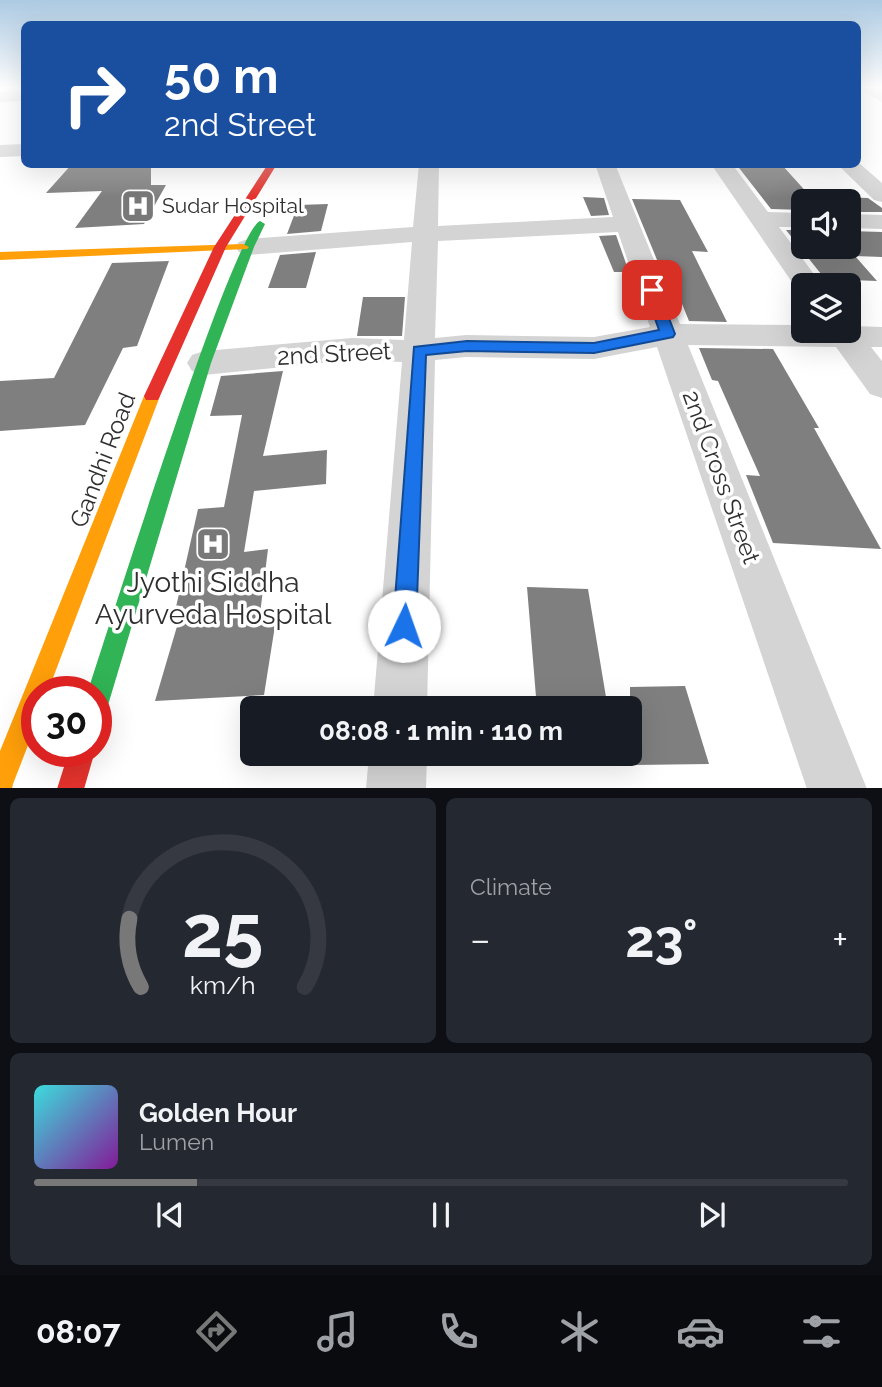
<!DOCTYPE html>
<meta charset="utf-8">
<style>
:root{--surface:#171b24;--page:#242831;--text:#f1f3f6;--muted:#9ea1a6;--line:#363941;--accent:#787878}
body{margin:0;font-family:Raleway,sans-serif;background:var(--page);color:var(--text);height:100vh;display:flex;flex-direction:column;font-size:26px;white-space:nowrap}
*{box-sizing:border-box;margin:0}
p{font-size:23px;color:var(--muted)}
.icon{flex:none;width:38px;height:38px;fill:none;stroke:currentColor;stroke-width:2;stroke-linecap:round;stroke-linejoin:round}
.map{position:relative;height:788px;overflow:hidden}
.drawer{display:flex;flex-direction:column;gap:10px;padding:10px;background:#0d0f14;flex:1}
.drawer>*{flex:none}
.guide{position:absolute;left:21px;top:21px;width:840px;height:147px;border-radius:10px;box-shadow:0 7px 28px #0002;background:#1a4fa0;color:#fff;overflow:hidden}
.controls{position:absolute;left:791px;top:189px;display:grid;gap:14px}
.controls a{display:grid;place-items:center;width:70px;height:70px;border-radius:10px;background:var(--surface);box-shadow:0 7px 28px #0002;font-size:35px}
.speed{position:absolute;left:21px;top:676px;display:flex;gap:14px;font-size:35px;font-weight:700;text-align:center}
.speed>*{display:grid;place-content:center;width:91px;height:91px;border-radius:50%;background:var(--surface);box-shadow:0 7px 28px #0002;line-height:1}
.speed .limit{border:10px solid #d22;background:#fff;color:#111}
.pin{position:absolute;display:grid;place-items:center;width:60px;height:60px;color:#fff;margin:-30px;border-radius:14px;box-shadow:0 4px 10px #0006}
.me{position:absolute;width:77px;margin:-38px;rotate:3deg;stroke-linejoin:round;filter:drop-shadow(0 0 5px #0008)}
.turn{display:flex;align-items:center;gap:24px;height:147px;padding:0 28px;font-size:32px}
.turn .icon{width:91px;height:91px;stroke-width:2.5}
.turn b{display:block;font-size:49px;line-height:60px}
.big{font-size:52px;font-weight:700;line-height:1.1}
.drawer .card{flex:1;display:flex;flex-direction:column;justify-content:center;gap:10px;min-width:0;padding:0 24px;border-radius:10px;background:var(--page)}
.drawer .dial{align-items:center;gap:0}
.dial svg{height:182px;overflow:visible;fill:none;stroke:var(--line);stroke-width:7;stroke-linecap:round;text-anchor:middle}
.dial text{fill:var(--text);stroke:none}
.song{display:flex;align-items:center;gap:21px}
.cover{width:84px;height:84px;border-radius:10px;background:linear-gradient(135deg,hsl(180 70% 55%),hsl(290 70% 35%))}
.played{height:7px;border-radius:4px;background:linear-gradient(90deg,var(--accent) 20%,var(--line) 20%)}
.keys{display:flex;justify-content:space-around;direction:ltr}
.heat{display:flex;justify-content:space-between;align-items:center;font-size:38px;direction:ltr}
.drawer .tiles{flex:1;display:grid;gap:10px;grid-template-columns:1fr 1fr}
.card:last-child{grid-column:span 2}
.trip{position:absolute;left:240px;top:696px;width:402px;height:70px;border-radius:10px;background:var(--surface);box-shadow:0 7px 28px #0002;font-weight:700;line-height:70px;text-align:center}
.tab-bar{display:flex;height:112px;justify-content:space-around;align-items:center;background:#090b0e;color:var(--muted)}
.tab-bar .icon{width:49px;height:49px}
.tab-bar .current{color:var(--accent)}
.tab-bar b{font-size:32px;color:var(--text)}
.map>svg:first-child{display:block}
.building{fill:#7f7f7f}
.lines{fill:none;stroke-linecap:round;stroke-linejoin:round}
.street{fill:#d4d4d4;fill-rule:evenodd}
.fast{fill:#30b455;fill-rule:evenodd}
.slow{fill:#ff9f0a;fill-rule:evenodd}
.jam{fill:#e5322d;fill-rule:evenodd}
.route{fill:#1a73e8;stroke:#114b97;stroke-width:2}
.labels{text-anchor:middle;stroke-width:7;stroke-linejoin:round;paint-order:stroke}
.far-poi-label{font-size:21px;fill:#2f2f2f;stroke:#fff;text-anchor:start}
.street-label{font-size:24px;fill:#2f2f2f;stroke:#fff}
.near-poi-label{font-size:28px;fill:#2f2f2f;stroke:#fff}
</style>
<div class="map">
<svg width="882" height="789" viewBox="0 0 882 789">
<rect width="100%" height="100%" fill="#fff"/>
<!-- building -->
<path class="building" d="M72,164h79v21h15l-22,39 -69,4 27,-37 -56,2z
M736,164l46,1 28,31 58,2 14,10v4h-33v-11h-46v9l-32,-1z
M583,197l21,1 5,17 -18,1z
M632,199l48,1 28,52 -16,-1 35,71 -38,-1 -20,-49h-7z
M328,204l-7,27 -34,3 11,-29z
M786,230h17v17h46v-16l33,1v25l-27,-1 22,25 -52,-2z
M616,235l13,37h-15l-15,-36z
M316,252l-10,36h-38l12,-33z
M169,261l-32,85 -14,2 -38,77 -85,6v-50l54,-3 58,-115z
M363,297h42l-3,39h-45z
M699,348l74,1 46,79h-5l67,121 -108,-6 -27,-68 14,1 -42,-95 -6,-1z
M283,371l-20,85 64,-6 -1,34 -72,7 -10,61 24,-3 -8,65 17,-1 -13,82 -109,6 28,-95 -7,1 22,-98 26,-2 18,-92 -32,1 11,-40z
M527,587l61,2 20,120h-71z
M685,686l24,78 -75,1 -4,-19v-59z"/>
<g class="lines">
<!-- street -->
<path class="street" d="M858,88l24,2v12z
M24,91v10l-24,1v-10z
M24,144v12l-24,1v-12z
M858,162l24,21v19l-8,-2 -37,-36z
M419,164h20l-1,62 175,-9 -18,-53h20l65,160 123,1v6h46v-8l5,3 28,1v20h-11l11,14v37l-12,-4 -34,-47 -148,-2 179,444h-60l-150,-442 -63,12 -128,-2 -31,3 -8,349h-54l29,-347 -50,-2 -148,15 -12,-4 -5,-8 5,-8 12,-4 148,-13 52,2 8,-98 -164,13 -9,-3 -4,-5 4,-5 9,-3 165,-12zM618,232l32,95 -56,10 -128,-2 -31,3 3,-97z
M711,164h21l36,48 35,1v14h-24l43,58h-19v7l-5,-1z
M849,214l33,1v14l-33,-1z
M369,754h58l-1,35h-60z"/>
<!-- fast -->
<path class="fast" d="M260,221l5,3 -11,23 -43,116 -103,342 -3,9 -9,3v-26h-8c19,-57 144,-458 172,-470z"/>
<!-- slow -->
<path class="slow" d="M243,244l6,3 -2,2 -247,11v-8z
M152,390l8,6 -112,295h-11v31l-24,62 -1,5h-12v-38l144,-355z"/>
<!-- jam -->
<path class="jam" d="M268,164h9l-51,83 -66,149 -2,4h-12l-2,-4 70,-149z
M69,751h26l-11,38h-27z"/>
</g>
<!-- sky -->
<linearGradient id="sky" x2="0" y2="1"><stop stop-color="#accae2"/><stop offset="0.44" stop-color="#fff"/><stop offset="1" stop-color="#fff" stop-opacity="0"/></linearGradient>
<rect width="882" height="198" fill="url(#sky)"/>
<!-- route -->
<path class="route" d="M652,286l6,4 17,44 -2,3 -79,16 -127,-2 -41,4 -10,271 -4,8 -8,3 -8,-3 -3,-8 21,-279 53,-6 127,2 65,-13 -14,-40z"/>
<!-- icons -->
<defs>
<g id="hospital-square" transform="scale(1.75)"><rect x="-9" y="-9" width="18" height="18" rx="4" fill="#787878" stroke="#fff"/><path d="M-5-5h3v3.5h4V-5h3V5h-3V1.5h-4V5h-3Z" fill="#fff"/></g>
</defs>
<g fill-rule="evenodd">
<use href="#hospital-square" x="138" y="206"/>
<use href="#hospital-square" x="213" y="544"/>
</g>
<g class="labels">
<!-- far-poi labels -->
<g class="far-poi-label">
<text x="162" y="213">Sudar Hospital</text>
</g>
<!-- street labels -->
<g class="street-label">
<text transform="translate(334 354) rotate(-3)" y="8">2nd Street</text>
<text transform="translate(103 460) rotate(-69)" y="8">Gandhi Road</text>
<text transform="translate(721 477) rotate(70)" y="8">2nd Cross Street</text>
</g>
<!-- near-poi labels -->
<g class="near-poi-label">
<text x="213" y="592">Jyothi Siddha<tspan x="213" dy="32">Ayurveda Hospital</tspan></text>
</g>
</g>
</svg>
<div class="controls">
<a><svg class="icon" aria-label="sound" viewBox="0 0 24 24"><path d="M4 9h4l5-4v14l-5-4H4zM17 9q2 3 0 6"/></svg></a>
<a><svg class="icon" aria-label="layers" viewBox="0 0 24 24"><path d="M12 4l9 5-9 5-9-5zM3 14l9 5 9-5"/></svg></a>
</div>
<div class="speed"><div class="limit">30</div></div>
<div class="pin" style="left:652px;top:290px;background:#d93025"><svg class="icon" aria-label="arrive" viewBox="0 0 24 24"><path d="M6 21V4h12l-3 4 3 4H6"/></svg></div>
<svg class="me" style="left:404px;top:626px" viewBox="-20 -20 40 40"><circle r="19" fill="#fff"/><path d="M0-13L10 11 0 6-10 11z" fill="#1a73e8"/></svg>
<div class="trip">08:08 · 1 min · 110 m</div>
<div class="guide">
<div class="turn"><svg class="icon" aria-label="right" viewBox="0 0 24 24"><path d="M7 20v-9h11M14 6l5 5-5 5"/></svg><div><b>50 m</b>2nd Street</div></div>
</div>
</div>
<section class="drawer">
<div class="tiles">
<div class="card dial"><svg viewBox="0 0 100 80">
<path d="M14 69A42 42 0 1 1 86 69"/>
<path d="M14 69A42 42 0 0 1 9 39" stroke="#787878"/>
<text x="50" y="56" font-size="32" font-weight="700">25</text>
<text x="50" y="72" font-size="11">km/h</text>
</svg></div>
<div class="card"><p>Climate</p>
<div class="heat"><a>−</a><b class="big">23°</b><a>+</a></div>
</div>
<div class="card">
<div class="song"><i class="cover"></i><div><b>Golden Hour</b><p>Lumen</p></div></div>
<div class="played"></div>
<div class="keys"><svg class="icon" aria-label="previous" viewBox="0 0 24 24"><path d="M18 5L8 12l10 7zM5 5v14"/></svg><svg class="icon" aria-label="pause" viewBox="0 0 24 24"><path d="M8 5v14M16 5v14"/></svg><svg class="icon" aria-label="next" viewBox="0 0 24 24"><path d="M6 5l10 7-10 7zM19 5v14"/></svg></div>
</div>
</div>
</section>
<nav class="tab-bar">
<b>08:07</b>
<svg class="icon current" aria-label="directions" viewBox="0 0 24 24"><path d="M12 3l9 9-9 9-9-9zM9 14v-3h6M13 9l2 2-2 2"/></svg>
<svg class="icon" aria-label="music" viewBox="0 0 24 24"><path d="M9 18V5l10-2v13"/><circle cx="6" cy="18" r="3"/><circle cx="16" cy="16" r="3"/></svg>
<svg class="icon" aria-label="phone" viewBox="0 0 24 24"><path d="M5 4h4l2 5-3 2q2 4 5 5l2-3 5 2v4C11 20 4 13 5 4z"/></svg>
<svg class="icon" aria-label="climate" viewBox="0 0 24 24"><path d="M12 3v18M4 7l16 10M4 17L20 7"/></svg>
<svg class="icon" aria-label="car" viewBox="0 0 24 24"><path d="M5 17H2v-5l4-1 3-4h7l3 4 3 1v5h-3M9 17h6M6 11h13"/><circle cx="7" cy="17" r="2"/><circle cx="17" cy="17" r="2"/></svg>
<svg class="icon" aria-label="filters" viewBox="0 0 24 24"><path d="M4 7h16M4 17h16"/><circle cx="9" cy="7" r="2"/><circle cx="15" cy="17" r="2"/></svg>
</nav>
